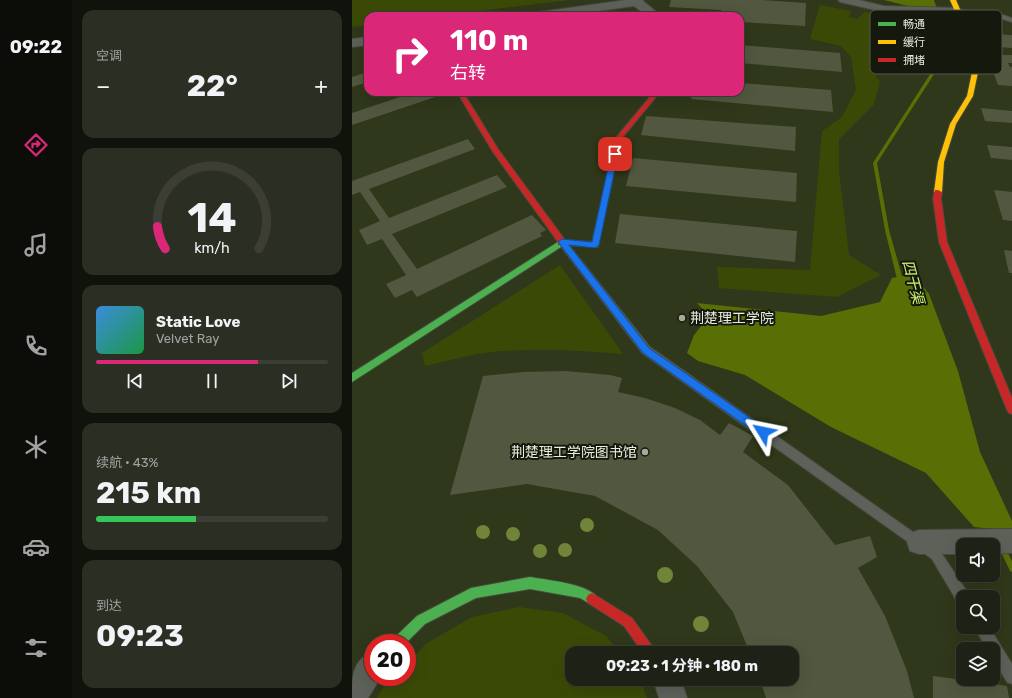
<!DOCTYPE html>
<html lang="zh">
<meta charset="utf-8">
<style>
:root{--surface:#1e2116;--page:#2b2e23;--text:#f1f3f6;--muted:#a1a3a1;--line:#3c3e35;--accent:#db2777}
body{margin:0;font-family:Rubik,"Noto Sans SC",sans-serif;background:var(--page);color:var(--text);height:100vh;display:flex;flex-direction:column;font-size:15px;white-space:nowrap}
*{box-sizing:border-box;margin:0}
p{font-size:13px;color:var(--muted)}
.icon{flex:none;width:22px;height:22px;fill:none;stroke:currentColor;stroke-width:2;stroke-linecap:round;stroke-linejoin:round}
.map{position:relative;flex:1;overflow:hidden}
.panel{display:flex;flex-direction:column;gap:10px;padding:10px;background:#10120c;width:280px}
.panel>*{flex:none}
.top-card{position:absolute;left:12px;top:12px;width:380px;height:84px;border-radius:12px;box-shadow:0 4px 16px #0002,0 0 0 1px var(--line);background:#db2777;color:#fff;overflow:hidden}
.buttons{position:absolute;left:604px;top:538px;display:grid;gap:8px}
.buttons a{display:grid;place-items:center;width:44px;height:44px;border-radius:8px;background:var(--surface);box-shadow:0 4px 16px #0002,0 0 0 1px var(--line);font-size:20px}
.speed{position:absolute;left:12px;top:634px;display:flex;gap:8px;font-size:20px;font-weight:700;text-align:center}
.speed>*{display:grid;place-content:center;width:52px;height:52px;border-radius:50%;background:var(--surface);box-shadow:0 4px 16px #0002,0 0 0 1px var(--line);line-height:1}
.speed .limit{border:6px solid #d22;background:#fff;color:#111}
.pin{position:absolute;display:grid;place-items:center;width:34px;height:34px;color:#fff;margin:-17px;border-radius:8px;box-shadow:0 2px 6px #0006}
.me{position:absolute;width:44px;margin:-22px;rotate:305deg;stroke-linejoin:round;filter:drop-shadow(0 0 3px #0008)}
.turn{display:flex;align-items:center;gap:14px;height:84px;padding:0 20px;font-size:18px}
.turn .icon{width:52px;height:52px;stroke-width:2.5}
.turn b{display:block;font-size:28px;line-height:34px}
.big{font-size:30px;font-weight:700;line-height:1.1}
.panel .card{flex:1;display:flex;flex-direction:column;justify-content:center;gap:6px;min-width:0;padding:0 14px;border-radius:12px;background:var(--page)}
.panel .dial{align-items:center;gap:0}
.dial svg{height:104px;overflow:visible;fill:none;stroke:var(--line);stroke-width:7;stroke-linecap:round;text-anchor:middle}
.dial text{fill:var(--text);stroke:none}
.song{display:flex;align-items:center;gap:12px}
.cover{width:48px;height:48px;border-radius:6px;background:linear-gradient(135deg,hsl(210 70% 55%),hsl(140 70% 35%))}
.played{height:4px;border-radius:2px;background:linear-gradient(90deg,var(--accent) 70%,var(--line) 70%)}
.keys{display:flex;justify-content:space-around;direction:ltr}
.heat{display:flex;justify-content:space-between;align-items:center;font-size:22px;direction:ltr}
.charge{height:6px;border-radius:3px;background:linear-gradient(90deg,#34c759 43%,var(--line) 0)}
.trip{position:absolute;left:213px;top:646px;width:234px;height:40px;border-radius:12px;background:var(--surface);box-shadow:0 4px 16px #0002,0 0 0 1px var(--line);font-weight:700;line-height:40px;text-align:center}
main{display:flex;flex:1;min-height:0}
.tab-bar{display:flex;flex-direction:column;width:72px;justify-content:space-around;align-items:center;background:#0c0d09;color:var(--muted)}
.tab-bar .icon{width:28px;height:28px}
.tab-bar .current{color:var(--accent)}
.tab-bar b{font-size:18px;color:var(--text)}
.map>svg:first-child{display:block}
.built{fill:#2f381a;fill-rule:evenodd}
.green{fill:#3a4a06}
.water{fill:#586f05}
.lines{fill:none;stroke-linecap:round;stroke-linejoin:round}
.stream{fill:#586f05;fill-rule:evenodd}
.building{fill:#51583f}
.lane-casing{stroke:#464a3e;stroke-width:2}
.street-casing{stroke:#464a3e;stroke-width:2}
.fast-casing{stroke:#464a3e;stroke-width:2}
.slow-casing{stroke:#464a3e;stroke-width:2}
.jam-casing{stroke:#464a3e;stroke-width:2}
.lane{fill:#5e605a;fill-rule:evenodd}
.street{fill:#5e605a;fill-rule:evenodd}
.fast{fill:#4caf50;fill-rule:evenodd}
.slow{fill:#ffc107;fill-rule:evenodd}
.jam{fill:#c62828;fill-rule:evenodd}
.tree{fill:#708539}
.route{fill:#1a73e8;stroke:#114b97}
.poi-dot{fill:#a5aa9b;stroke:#14180d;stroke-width:1.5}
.labels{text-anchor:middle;stroke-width:4;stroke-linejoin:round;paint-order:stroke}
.poi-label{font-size:14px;fill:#e8eede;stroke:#14180d;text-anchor:start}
.water-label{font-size:15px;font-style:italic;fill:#ccf072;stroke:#14180d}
.key{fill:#14180d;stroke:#54584c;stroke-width:1}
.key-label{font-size:11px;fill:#e8eede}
</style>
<main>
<nav class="tab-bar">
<b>09:22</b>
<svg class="icon current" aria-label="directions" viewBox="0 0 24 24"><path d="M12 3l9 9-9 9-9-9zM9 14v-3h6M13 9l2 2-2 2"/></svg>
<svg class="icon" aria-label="music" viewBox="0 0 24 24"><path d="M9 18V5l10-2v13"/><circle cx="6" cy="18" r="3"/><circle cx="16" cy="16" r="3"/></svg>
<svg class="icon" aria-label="phone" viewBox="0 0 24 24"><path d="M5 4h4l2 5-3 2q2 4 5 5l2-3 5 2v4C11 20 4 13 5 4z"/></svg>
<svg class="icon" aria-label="climate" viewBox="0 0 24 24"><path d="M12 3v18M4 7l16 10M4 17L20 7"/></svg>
<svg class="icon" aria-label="car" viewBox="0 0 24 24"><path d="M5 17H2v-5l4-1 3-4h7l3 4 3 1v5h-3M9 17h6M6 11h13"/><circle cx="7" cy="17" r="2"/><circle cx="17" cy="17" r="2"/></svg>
<svg class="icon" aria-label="filters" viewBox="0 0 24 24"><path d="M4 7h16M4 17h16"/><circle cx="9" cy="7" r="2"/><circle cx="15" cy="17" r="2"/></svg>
</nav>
<section class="panel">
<div class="card"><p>空调</p>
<div class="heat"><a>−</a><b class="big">22°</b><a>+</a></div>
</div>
<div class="card dial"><svg viewBox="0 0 100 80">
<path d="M14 69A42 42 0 1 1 86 69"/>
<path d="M14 69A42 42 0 0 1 8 52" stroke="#db2777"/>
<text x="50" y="56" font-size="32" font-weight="700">14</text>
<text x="50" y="72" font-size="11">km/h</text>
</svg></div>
<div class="card">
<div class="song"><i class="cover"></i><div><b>Static Love</b><p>Velvet Ray</p></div></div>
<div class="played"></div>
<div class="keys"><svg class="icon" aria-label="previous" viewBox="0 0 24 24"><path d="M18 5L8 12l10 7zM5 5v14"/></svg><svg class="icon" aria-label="pause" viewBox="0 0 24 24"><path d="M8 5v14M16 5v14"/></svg><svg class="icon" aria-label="next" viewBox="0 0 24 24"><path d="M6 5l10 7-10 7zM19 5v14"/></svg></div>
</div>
<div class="card"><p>续航 · 43%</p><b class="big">215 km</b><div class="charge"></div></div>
<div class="card"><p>到达</p><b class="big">09:23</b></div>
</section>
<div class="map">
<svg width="660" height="698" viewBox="0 0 660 698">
<rect width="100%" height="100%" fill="#282c1e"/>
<!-- built -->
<path class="built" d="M0,0h660v698h-660zM16,16h372v76h-372zM611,545h30v30h-30zM611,597h30v30h-30zM21,643h34v34h-34zM611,649h30v30h-30zM220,653h220v26h-220z"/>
<!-- green -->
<path class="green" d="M0,0h217l-129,16h-72v9l-16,2z
M468,5l31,6 -2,6 8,2 8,-7 9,2 19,33v9l-18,3 -6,7 11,16 -6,22 -35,35v32l10,84 32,20 -44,22 -118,-9 -2,-21 93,3 12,-139 20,-14 14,-27 -5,-33 -10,-11 -31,-7z
M208,265l63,89c-50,-4 -106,-8 -156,2 -14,3 -28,7 -42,10l-3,-13z
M167,607l44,6 43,23 14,17h-48v26h68l7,19h-270l8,-14 7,-7h15v-14l20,-20 45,-26z"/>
<!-- water -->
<path class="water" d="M532,0h50l3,9 -29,-3z
M561,274l16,20 29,77 22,81 32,69v10l-38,-4 -48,-54 -95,-46 -86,-52 -47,-14 -11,-8 7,-18 15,-19 -12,-13 124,13 59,-14 12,-24z"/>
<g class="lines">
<!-- stream -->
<path class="stream" d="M570,0h4l12,68 -61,95 12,67 15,53 -3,2 -3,-2 -13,-53 -12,-67 61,-95z
M650,545l2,1 8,15v11l-2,-1 -11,-23 1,-2z"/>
</g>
<!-- building -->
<path class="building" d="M319,0h91l44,3 -1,23 -65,-4v-6h-20l1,-6 -52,-3z
M627,33l33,2v13l-13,-1 3,8h10v8h-4l2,4h2v19l-14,-1z
M388,45l100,8 2,19 -102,-9z
M16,72v10l-16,5v-10z
M388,83l91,7 2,22 -142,-13 1,-7h48z
M63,92h35l-98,33v-12z
M629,108l31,3v12l-27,-2z
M294,116l150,11 -1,24 -154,-16z
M116,139l7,10 -106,40 20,29 108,-43 10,12 -115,47 25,35 115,-54 14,15 -6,3 2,3 -125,61 -5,-7 -17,8 -9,-14 20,-9 -24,-36 -15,6 -8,-15 21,-9 -20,-29 -8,3v-14z
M635,145l25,2v13l-21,-2z
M281,158l164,15 -1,29 -170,-16z
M642,190l18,2v29l-9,-1z
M268,214l177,17 -2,31 -180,-19z
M652,250l8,1v22h-3z
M214,371l44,4 12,3 -4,14 27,6 30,10 25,12 20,15 9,-12 24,13 -10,16 45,33 47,60 35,-9 7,21 -19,11 27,48 22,55 7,27h-148l-6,-19h32v-26h-42l-17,-41 -36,-46 -39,-36 -63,-34 -68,-12 -77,11 33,-119 41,-4z
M603,664l8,1v14h26v4l18,3 2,12h-76v-22l23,3z"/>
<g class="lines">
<!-- lane casing -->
<g class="lane-casing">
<path id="lane" d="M606,10l39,3 15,5v4l-16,-5 -40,-4v-2z
M210,239l3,1 85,107 290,204 28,42 1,4h-6v8l-5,-2 -26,-44 -290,-206 -83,-109 -1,-2 1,-2z
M622,627h15l23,37v20l-5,-2 -14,-23v-10h-6z"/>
</g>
<!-- street casing -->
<g class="street-casing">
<path id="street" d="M274,0h16l19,16h-14l-13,-10 -71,10h-30l2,-3 4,-1z
M486,0h21l25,6 74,2 4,2 2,2 -2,2 -4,2 -74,-4 -44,-10z
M16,37v8l-16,2v-8z
M660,529v24l-19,1v-9h-30v9h-44l-9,-3 -3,-9 3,-9 9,-3z
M21,651v26h8l-13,21h-16c0,-22 0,-37 21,-47z
M301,679h28l6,19h-28z"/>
</g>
<!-- fast casing -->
<g class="fast-casing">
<path id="fast" d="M209,240l4,3 -1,2 -212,137v-9z
M178,577c16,3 62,7 68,22l-2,4 -4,2 -12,-7 -50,-9 -54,9 -51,26 -19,19h-15l2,-4 24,-23 54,-28z"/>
</g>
<!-- slow casing -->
<g class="slow-casing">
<path id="slow" d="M598,0h6l25,58 -8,38 -17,28 -12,38 -2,30 -4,2 -4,-2 4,-30 12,-38 17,-28 8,-38z"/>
</g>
<!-- jam casing -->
<g class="jam-casing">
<path id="jam" d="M105,92h6l35,57 67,91 27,2 23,-103 39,-47h6l-39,47 -23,108 -40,-2v-3l-65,-90z
M583,190h3l4,2 -1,6 6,44 65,156v16l-3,-1 -2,-3 -68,-168 -6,-44z
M240,593l40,25 25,35h-14l-19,-27 -36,-23 -2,-4 2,-4z"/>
</g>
<!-- lane -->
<use href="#lane" class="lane"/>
<!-- street -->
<use href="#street" class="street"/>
<!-- fast -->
<use href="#fast" class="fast"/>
<!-- slow -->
<use href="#slow" class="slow"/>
<!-- jam -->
<use href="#jam" class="jam"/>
</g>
<!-- trees -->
<g class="tree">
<circle cx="235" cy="525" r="7"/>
<circle cx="131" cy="532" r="7"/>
<circle cx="161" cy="534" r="7"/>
<circle cx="213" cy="550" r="7"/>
<circle cx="188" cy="551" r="7"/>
<circle cx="313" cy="575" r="8"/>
<circle cx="349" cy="624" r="8"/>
</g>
<!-- route -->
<path class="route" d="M263,152l3,2 -19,91 -4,3 -26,-3 80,103 117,81 2,3 -2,3 -3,2 -4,-2 -116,-82 -85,-111 4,-3 30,3 19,-88z"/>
<!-- markers -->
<g class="poi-dot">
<circle cx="330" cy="318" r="4"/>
<circle cx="293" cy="452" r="4"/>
</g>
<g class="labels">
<!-- poi labels -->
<g class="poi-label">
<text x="338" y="323">荆楚理工学院</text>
<text x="285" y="457" text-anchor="end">荆楚理工学院图书馆</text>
</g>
<!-- water labels -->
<g class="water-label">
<text transform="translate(561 282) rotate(75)" y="5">四干渠</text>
</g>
</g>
<!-- legend -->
<rect x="518" y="10" width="132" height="64" rx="6" class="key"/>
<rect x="526" y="22" width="18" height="4" fill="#4caf50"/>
<rect x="526" y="40" width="18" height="4" fill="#ffc107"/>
<rect x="526" y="58" width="18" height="4" fill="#c62828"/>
<g class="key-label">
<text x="551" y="28">畅通</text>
<text x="551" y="46">缓行</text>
<text x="551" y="64">拥堵</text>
</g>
</svg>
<div class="buttons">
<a><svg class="icon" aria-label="sound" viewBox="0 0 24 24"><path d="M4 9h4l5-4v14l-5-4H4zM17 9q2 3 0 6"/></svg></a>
<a><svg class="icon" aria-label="search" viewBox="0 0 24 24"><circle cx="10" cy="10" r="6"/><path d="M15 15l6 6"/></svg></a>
<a><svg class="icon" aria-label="layers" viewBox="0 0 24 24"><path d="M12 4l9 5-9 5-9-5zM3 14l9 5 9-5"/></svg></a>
</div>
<div class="speed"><div class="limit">20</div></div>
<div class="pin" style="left:263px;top:154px;background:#d93025"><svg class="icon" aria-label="arrive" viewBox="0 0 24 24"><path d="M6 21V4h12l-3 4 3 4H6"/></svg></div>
<svg class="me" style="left:411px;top:432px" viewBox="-20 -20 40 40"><path d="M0-17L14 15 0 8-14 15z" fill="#1a73e8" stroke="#fff" stroke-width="4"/></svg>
<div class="trip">09:23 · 1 分钟 · 180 m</div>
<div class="top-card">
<div class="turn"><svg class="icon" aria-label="right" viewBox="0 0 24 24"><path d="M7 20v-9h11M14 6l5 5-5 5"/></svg><div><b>110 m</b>右转</div></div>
</div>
</div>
</main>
